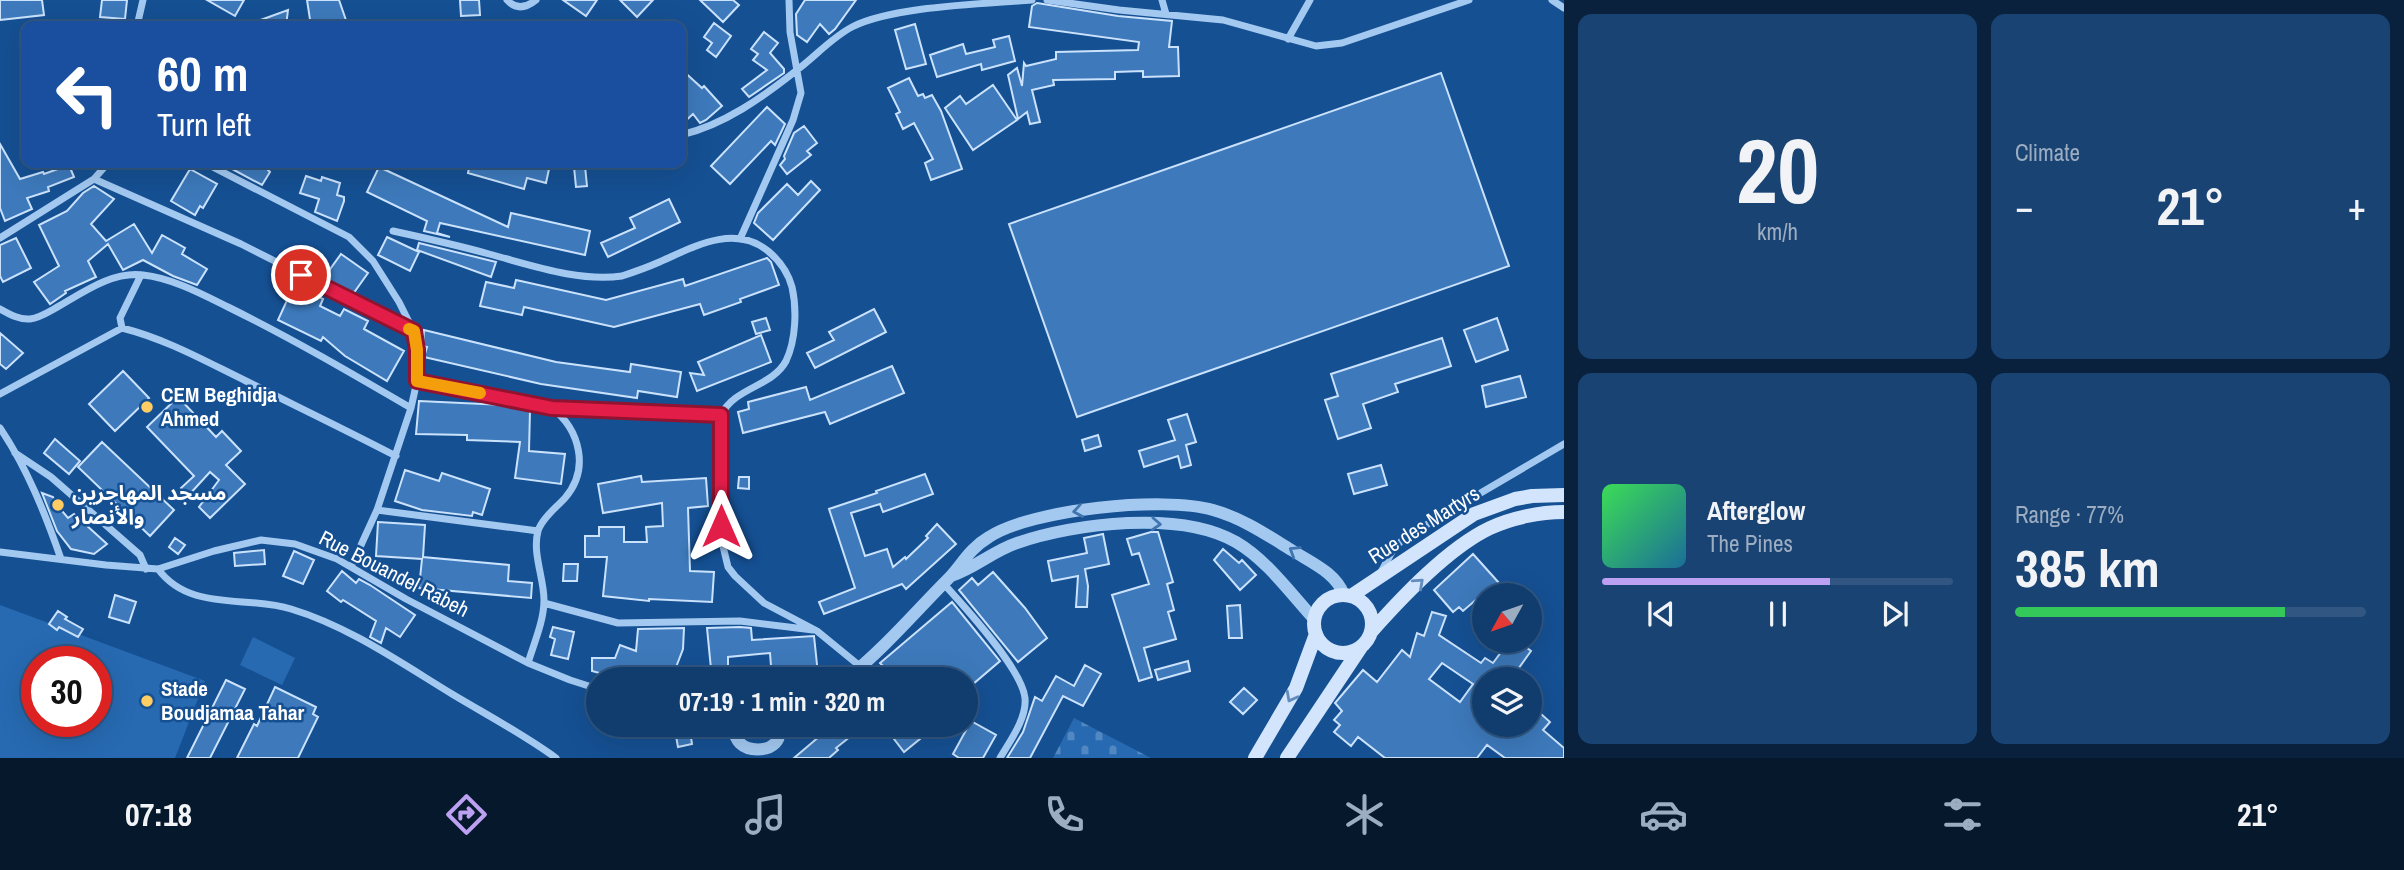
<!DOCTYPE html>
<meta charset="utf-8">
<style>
:root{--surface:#103c6e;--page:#194373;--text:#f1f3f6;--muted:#9cadc2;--line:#305681;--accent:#bca0f2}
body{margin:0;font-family:"Archivo Narrow","Noto Sans Arabic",sans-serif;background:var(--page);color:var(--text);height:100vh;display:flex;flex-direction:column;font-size:26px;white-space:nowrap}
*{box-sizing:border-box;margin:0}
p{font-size:23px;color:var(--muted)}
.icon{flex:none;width:38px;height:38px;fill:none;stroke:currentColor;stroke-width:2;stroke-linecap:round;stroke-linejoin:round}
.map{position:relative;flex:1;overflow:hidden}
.side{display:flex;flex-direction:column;gap:14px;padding:14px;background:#09213c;width:840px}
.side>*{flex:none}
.banner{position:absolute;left:21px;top:21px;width:665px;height:147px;border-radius:14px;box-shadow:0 7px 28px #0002,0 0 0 2px var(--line);background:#1a4fa0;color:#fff;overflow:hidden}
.needle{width:46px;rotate:230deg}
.controls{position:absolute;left:1472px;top:583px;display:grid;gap:14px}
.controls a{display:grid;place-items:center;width:70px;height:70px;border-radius:50%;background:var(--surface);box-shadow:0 7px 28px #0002,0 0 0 2px var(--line);font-size:35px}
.speed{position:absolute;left:21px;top:646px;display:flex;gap:14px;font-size:35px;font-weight:700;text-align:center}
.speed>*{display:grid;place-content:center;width:91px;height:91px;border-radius:50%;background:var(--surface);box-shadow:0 7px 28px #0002,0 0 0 2px var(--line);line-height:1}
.speed .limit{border:10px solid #d22;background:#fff;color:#111}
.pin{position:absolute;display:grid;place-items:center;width:60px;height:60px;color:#fff;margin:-30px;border:4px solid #fff;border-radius:50%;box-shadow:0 2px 7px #0007}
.me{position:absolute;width:77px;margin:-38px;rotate:0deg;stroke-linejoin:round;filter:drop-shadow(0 0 5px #0008)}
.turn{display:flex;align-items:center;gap:24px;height:147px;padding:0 21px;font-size:32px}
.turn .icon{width:91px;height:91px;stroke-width:2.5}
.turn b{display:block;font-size:49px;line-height:60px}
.big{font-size:52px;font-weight:700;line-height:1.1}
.side .tile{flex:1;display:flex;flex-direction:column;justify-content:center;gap:10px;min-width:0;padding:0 24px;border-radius:14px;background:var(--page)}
.side .dial{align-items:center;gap:0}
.dial b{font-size:91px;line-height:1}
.song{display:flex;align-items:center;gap:21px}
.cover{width:84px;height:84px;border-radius:10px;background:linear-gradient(135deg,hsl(130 70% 55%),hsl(200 70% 35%))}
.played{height:7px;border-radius:4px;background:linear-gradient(90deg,var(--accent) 65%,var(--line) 65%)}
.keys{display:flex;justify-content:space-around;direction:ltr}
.heat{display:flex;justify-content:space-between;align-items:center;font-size:38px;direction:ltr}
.charge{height:10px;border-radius:5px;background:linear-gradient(90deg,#34c759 77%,var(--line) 0)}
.side .tiles{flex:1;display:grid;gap:14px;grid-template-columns:repeat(2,1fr)}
.trip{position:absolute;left:586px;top:667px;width:392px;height:70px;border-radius:35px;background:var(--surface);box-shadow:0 7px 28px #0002,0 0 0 2px var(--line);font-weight:700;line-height:70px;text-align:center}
.tabs{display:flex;height:112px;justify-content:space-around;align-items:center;background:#06182c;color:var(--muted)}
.tabs .icon{width:49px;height:49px}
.tabs .active{color:var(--accent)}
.tabs b{font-size:32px;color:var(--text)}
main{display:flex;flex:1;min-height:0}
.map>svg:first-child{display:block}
.cemetery{fill:url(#cemetery-stones)}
.pitch{fill:#276ab2;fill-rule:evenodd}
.building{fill:#3d79bb;stroke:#cae2fc;stroke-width:2;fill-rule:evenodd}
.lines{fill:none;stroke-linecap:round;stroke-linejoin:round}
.minor{stroke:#a3c9f1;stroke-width:7}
.tertiary{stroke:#a3c9f1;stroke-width:12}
.secondary{stroke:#d2e5fc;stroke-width:14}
.oneway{stroke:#4074af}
.oneway2{stroke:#618cbd}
.route-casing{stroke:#92132f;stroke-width:18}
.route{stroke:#e11d48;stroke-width:12}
.slow{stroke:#f59e0b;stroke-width:12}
.poi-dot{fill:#ffcd63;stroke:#155093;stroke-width:2.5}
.labels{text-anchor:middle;stroke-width:5;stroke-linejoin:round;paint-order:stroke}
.poi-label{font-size:21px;font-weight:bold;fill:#fff;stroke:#155093;text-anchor:start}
.street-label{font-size:21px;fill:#fff;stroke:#155093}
</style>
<main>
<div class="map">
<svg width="1564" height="758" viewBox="0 0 1564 758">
<defs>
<pattern id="cemetery-stones" width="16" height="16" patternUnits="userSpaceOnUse" patternTransform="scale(1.75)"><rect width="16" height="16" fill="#276ab2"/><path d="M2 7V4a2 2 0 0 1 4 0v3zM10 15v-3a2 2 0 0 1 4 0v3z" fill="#5288c1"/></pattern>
</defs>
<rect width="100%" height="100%" fill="#155093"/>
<!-- cemetery -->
<path class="cemetery" d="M1074,718l77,40h-98z"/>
<!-- pitch -->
<path class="pitch" d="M0,605l205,76 -30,77h-175zM37,662h59v59h-59z
M253,637l42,21 -13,27 -42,-20z"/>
<!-- building -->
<path class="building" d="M0,0h42l2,15 -44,5z
M102,0h25l-2,19 -25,-2z
M207,0h37l-9,16z
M307,0h32l9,26h-37z
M460,0h19l1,15 -19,1z
M563,0h34l-11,16z
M620,0h33l-16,17z
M700,0h33l6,5 -16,17z
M805,0h51l-21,29 -6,5 -9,-10 -13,18 -10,-7 -1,-21z
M1037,3l81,13 54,5 -3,26h9l1,29 -36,1v-6l-28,1v7l-62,1 1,5 -22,5 8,32 -10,2 -3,-12 -9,7 -10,-44 9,-7 5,18 2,-23 2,3 30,-7v-7l82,-2 1,-8 -110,-15 3,-21z
M288,10l-2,16h-38l-1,-1z
M714,23l17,13 -15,21 -9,-7 5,-7 -8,-6z
M915,24l11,40 -20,5 -11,-39z
M764,32l14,11 -8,10 14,16v4l-35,24 -7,-8 25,-19 -14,-10 5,-6 -7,-5z
M1009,36l6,25 -33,9 -1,-6 -44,13 -7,-22 33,-11 3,10 29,-7 -2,-7z
M681,69l21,19 2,-2 18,20 -16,14 -6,3 -7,-9 -12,11z
M1441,73l68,193 -432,151 -68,-193z
M909,78l9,18 5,-2 2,4 7,-3 9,16 21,58 -31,11 -6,-17 8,-4 -19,-36 -11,6 -7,-15 4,-2 -12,-24z
M993,85l24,35 -44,30 -28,-42 15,-12 6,8z
M767,107l18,17 -10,21 -4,-4 -41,43 -19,-18z
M804,126l13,17 -10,8 4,4 -24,19 -7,-9 5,-6 -1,-3 10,-23z
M0,144l20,35 23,-7 1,2 25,-9 5,12 -26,10 1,4 -22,7 5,11 -27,12 -5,-13z
M221,163h51l-4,7 2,2 -8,13z
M470,163h57l22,6 -3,14 -19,-5 -3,11 -56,-16z
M585,166l2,20 -11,1 -2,-20z
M379,167l129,60 3,-14 79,18 -5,24 -145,-32 -3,10 13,4 -26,-6 3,-10 -60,-29z
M190,169l27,15 -14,24 -3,-2 -5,9 -24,-14z
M306,176l15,5 1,-4 18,6 -3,12 7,2v4l-7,20 -22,-9 4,-13 -19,-6z
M811,181l9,9 -47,50 -19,-17 4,-10 29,-29 11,11z
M94,186l20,13 -23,25 15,17 28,-17 18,29 10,-18 23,13 -3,6 25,15 -10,16 -24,-9 -30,-16 -20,10 -15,-26 -20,17 8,16 -31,14 1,2 -16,11 -16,-22 25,-16 -20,-41 28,-14 16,-18z
M669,199l11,23 -72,35 -7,-14 34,-15 -5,-10z
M387,237l32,15 -9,19 -32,-16z
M16,238l15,30 -28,14 -3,-6v-31z
M419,243l77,19 -5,15 -74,-27z
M341,254l27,19 -15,21 -30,-15z
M767,258l4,4 8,23 -39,14 1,3 -37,13 -4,-11 -86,23 -90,-20 -2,8 -42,-9 6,-24 28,6 2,-8 90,20 77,-21 2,7z
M294,285l29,14 -3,7 20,10 4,-7 24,12 -4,8 40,22 -17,30 -42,-25 -22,-19 -2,4 -43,-21z
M874,309l12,23 -71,36 -8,-15 27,-13 -5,-8z
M766,318l4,12 -14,4 -4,-12z
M1497,318l11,32 -32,12 -12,-32z
M424,330l132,32 74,10 1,-8 50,8 -4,25 -39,-6 -1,7 -96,-14 -117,-27 3,-10 -4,-1z
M0,333l23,20 -17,16 -6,-5z
M761,335l10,27 -74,29 -7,-18 14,2 -6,-13z
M1442,338l9,28 -56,18 3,8 -35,12 8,24 -33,11 -13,-39 13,-4 -7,-22z
M892,366l12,27 -74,31 -5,-12 -82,21 -5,-21 11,-3 -1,-7 58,-15 4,13z
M123,371l26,27 -34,33 -26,-27z
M1520,376l6,21 -40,10 -4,-21z
M178,397l38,40 6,-6 19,20 -15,14 19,19 -35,34 -11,-11 20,-27 -9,-8 -22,24 -7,-8 13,-12 -47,-49z
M419,401l85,4 26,5 -1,41 36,3 -4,30 -46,-6 5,-36 -53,-2v-5l-51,-1z
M1187,414l9,28 -10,3 5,20 -10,3 -3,-12 -34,11 -5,-16 36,-11 -7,-20z
M1098,435l3,11 -16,5 -3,-11z
M55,439l25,22 -11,13 -25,-21z
M102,442l72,68 -24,26 -72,-69z
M1381,465l6,20 -33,9 -6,-20z
M405,470l34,11 3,-8 48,16 -8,26 -9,-3 -1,4 -50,-6 -27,-9z
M925,474l8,20 -50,18 -3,-8 -29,9 14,43 22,-7 6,18 12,-10 1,2 22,-21 -2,-2 11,-12 19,20 -50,45 -4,-5 -78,30 -5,-12 36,-14 -26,-79 48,-16 -1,-2z
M641,476l1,6 64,-4 2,28 -20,2 2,63 24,1 -2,30 -63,-3v2l-46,-5 4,-39h-22v-21h14v-9h25v15h23l-1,-15 17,-1 -1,-23 -59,10 -5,-29z
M739,477h10v12l-11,-1z
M42,493l11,4 4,8 11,13 6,-4 33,30 -13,10 -23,-5 -14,-18z
M378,522l47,3 -2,32 86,8 -1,16 24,2 -1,15 -112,-10 3,-29 -46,-3z
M1151,532h7l15,50 -6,2 7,26 -6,2 8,27 -32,9 8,29 -13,4 -27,-86 37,-11 -10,-31 -7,2 -5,-16z
M1103,534l6,30 -24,5 3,17 -1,21h-11l2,-31 -26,5 -4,-20 39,-8 -3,-15z
M175,538l10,7 -7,9 -9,-7z
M1223,549l16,14 3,-3 14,15 -16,15 -26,-30z
M264,550l1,14 -30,2 -1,-13z
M294,551l20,9 -11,24 -20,-8z
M1473,554l26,29 -5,4 7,8h-17v9l-6,-6 -15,13 -4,-4 -6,5 -19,-22z
M564,564h14l-1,17h-14z
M342,571l14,12 3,-4 11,6 45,30 -15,22 -14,-9 -5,15 -11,-6 6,-16 -33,-21 -2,2 -14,-11z
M993,572l32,36 22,30 -29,24 -59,-72 13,-12 6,7z
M115,595l21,7 -7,21 -20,-6z
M952,602l48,59 -34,29v-11h-98l16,-12 -4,-4z
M1240,605l2,33h-13l-2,-32z
M58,611l9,6 -2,2 18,10 -5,8 -19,-10 -2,3 -8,-6z
M1432,612l14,4 -7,19 42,28 4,-5 8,5 17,-23h7l14,11 -20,28h-27v45h46v-20l20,18 -7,8 21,18v10h-59l-18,-13 -10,13h-92l-27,-21 -7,9 -17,-14 6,-7 -6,-5 8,-9 -7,-8 28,-33 14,12 25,-32 8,7 7,-24 7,3zM1442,663l31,21 -13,18 -31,-23z
M553,627l21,5 -6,27 -17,-4 4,-16 -5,-2z
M740,627l11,1 1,12 62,-4 4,38 -10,1v4h-36l-2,-26 -42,4v22h-16l-5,-51z
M684,628l-1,21 -8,21 22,9h-76l-29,-8v-13h23l5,-13 16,6 2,-22z
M1188,661l2,10 -32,9 -3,-10z
M1085,665l16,9 -18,32 -20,-10 -33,62h-23l16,-26 12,-35 7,4 14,-25 18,10z
M226,680l19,9 -35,69h-23z
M275,687l41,20 -3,7 5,3 -20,41h-61l17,-34 3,2z
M1244,688l13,12 -14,14 -13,-12z
M971,721l25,14 -13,23h-24l-6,-4z
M689,724l3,20 -14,3 -4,-22z
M834,724h32l-30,24 2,2 -9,8h-35z
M897,724h22l7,10 -22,18 -10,-13 9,-7z"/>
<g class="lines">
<!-- minor -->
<path class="minor" d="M507,0c9,10 19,8 29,0
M1047,0l72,10 104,10 93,26 26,-3 127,-43
M1162,0l4,14
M1552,0l12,8
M137,26l6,-26
M1288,39l22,-39
M681,135c43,-10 82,-38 116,-65 19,-14 34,-32 55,-43 41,-21 133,-23 180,-27
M205,163l144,74 24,24 26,41 15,30 3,18v31l-6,27 -34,102 -26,57
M94,179l147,65 172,87
M393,231c32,7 64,14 96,23 42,11 89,28 133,22 12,-4 24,-8 35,-13 35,-15 76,-40 111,-12 12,10 20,21 24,36 5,22 4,53 -6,74 -14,26 -51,26 -65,54l-1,95 2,32 6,25 7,9 29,27 53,28 44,36
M0,238l94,-59 14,-16
M740,239l53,-119 8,-27 -11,-61 -1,-32
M0,309c9,5 19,11 30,10 9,-1 17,-6 24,-10 27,-15 57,-38 89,-34 29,3 59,19 85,32 63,31 123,66 183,101
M122,328l-2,-10 21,-43
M417,381l135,27c28,22 38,61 13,90 -8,9 -23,20 -27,33 -6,22 6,47 6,69 0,21 -10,43 -16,63
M0,394l122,-66c44,11 83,33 124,53 50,25 100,49 150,75
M552,408l169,7
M0,428c27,40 45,85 61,131
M15,453l36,24 89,78 6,14
M377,510l161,21
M0,552l106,13 52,4 56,-18 47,-11 34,4 42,15 69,40 122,64 42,17 28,9
M158,569c32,43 87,26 133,40 57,17 110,54 161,85 35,21 71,40 104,64
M1381,572l12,-22 11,-12 160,-94
M943,583c21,23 79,86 82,115 2,20 -15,43 -25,60
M544,603l74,20 122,-2 73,9
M720,724l15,15"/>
<!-- tertiary -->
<path class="tertiary" d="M951,576c24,-8 42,-25 66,-33 58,-20 164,-33 219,-1 31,18 55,52 79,78
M846,679c38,-30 69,-67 103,-101 14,-15 20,-29 40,-41 43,-28 175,-41 224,-27 29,8 54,25 80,41 19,12 43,22 51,44
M737,724c-13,34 55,34 40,0
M780,734l11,-10"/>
<!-- secondary -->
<path class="secondary" d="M1314 624a29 29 0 1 1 58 0a29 29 0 1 1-58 0Z
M1351,596l123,-82 41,-15 17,-3 32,-1
M1371,632c31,-35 77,-84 119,-104 21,-10 50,-16 74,-16
M1255,758l41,-70 20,-54
M1287,758l74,-111"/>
</g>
<!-- one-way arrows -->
<defs><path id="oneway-chevron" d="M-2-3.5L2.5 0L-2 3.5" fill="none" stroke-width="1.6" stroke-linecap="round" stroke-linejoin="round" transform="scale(1.75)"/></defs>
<g class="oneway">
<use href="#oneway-chevron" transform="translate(1078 511) rotate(170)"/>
<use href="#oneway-chevron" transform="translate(1156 524) rotate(3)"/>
<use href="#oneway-chevron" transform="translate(1294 551) rotate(-148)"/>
</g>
<g class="oneway2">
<use href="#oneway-chevron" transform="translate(1419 583) rotate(-42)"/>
<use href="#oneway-chevron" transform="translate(1291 697) rotate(118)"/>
</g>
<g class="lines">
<!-- route casing -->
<g class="route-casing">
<path id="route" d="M301,275l113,56 3,19v31l135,27 169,7v111"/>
</g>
<!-- route -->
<use href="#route" class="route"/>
<!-- slow -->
<path class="slow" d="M409,329l5,2 3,19v31l63,12"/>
</g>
<!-- markers -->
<g class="poi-dot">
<circle cx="147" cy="407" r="7"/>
<circle cx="58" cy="505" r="7"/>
<circle cx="147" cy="701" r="7"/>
</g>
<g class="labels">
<!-- poi labels -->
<g class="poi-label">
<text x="161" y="402">CEM Beghidja<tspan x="161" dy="24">Ahmed</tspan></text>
<text x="72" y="500">مسجد المهاجرين<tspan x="72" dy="24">والأنصار</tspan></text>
<text x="161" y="696">Stade<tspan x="161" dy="24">Boudjamaa Tahar</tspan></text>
</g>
<!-- street labels -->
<g class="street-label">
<text transform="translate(1424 525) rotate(-32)" y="7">Rue des Martyrs</text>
<text transform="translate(394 574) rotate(27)" y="7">Rue Bouandel Rabeh</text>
</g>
</g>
</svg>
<div class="controls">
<a><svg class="needle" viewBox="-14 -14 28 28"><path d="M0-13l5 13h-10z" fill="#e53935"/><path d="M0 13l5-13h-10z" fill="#9cadc2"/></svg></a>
<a><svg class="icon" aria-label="layers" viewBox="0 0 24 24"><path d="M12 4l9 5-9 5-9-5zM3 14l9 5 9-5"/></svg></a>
</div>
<div class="speed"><div class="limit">30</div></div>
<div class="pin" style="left:301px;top:275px;background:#d93025"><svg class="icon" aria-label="arrive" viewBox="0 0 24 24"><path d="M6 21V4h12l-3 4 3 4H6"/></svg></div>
<svg class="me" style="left:721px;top:526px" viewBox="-20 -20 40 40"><path d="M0-17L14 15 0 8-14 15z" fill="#e11d48" stroke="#fff" stroke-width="4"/></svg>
<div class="trip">07:19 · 1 min · 320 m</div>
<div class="banner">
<div class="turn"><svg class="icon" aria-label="left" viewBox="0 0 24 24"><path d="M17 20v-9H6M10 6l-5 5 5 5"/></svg><div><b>60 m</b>Turn left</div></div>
</div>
</div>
<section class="side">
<div class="tiles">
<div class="tile dial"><b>20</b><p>km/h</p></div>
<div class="tile"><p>Climate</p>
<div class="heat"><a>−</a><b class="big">21°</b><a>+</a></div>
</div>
<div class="tile">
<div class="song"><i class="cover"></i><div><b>Afterglow</b><p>The Pines</p></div></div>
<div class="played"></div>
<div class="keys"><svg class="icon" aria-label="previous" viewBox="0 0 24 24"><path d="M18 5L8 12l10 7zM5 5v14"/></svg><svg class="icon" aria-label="pause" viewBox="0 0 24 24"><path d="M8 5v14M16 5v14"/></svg><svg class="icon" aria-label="next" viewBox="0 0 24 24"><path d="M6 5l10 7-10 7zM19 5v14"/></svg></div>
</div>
<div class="tile"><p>Range · 77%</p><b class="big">385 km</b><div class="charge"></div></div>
</div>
</section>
</main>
<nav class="tabs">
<b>07:18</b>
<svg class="icon active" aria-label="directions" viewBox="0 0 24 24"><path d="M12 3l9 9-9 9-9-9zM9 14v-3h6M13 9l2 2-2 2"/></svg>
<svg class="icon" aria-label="music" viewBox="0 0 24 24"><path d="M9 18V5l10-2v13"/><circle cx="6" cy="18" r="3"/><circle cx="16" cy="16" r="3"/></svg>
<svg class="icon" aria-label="phone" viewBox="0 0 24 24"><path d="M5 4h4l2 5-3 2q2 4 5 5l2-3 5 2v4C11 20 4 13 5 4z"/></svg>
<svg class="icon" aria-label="climate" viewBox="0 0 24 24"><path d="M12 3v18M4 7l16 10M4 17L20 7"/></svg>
<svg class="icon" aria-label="car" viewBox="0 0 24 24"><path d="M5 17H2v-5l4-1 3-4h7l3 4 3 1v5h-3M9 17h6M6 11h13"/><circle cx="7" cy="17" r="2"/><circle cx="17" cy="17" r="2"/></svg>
<svg class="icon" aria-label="filters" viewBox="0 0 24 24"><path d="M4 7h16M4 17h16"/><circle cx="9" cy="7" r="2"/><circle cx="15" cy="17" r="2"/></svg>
<b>21°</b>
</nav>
